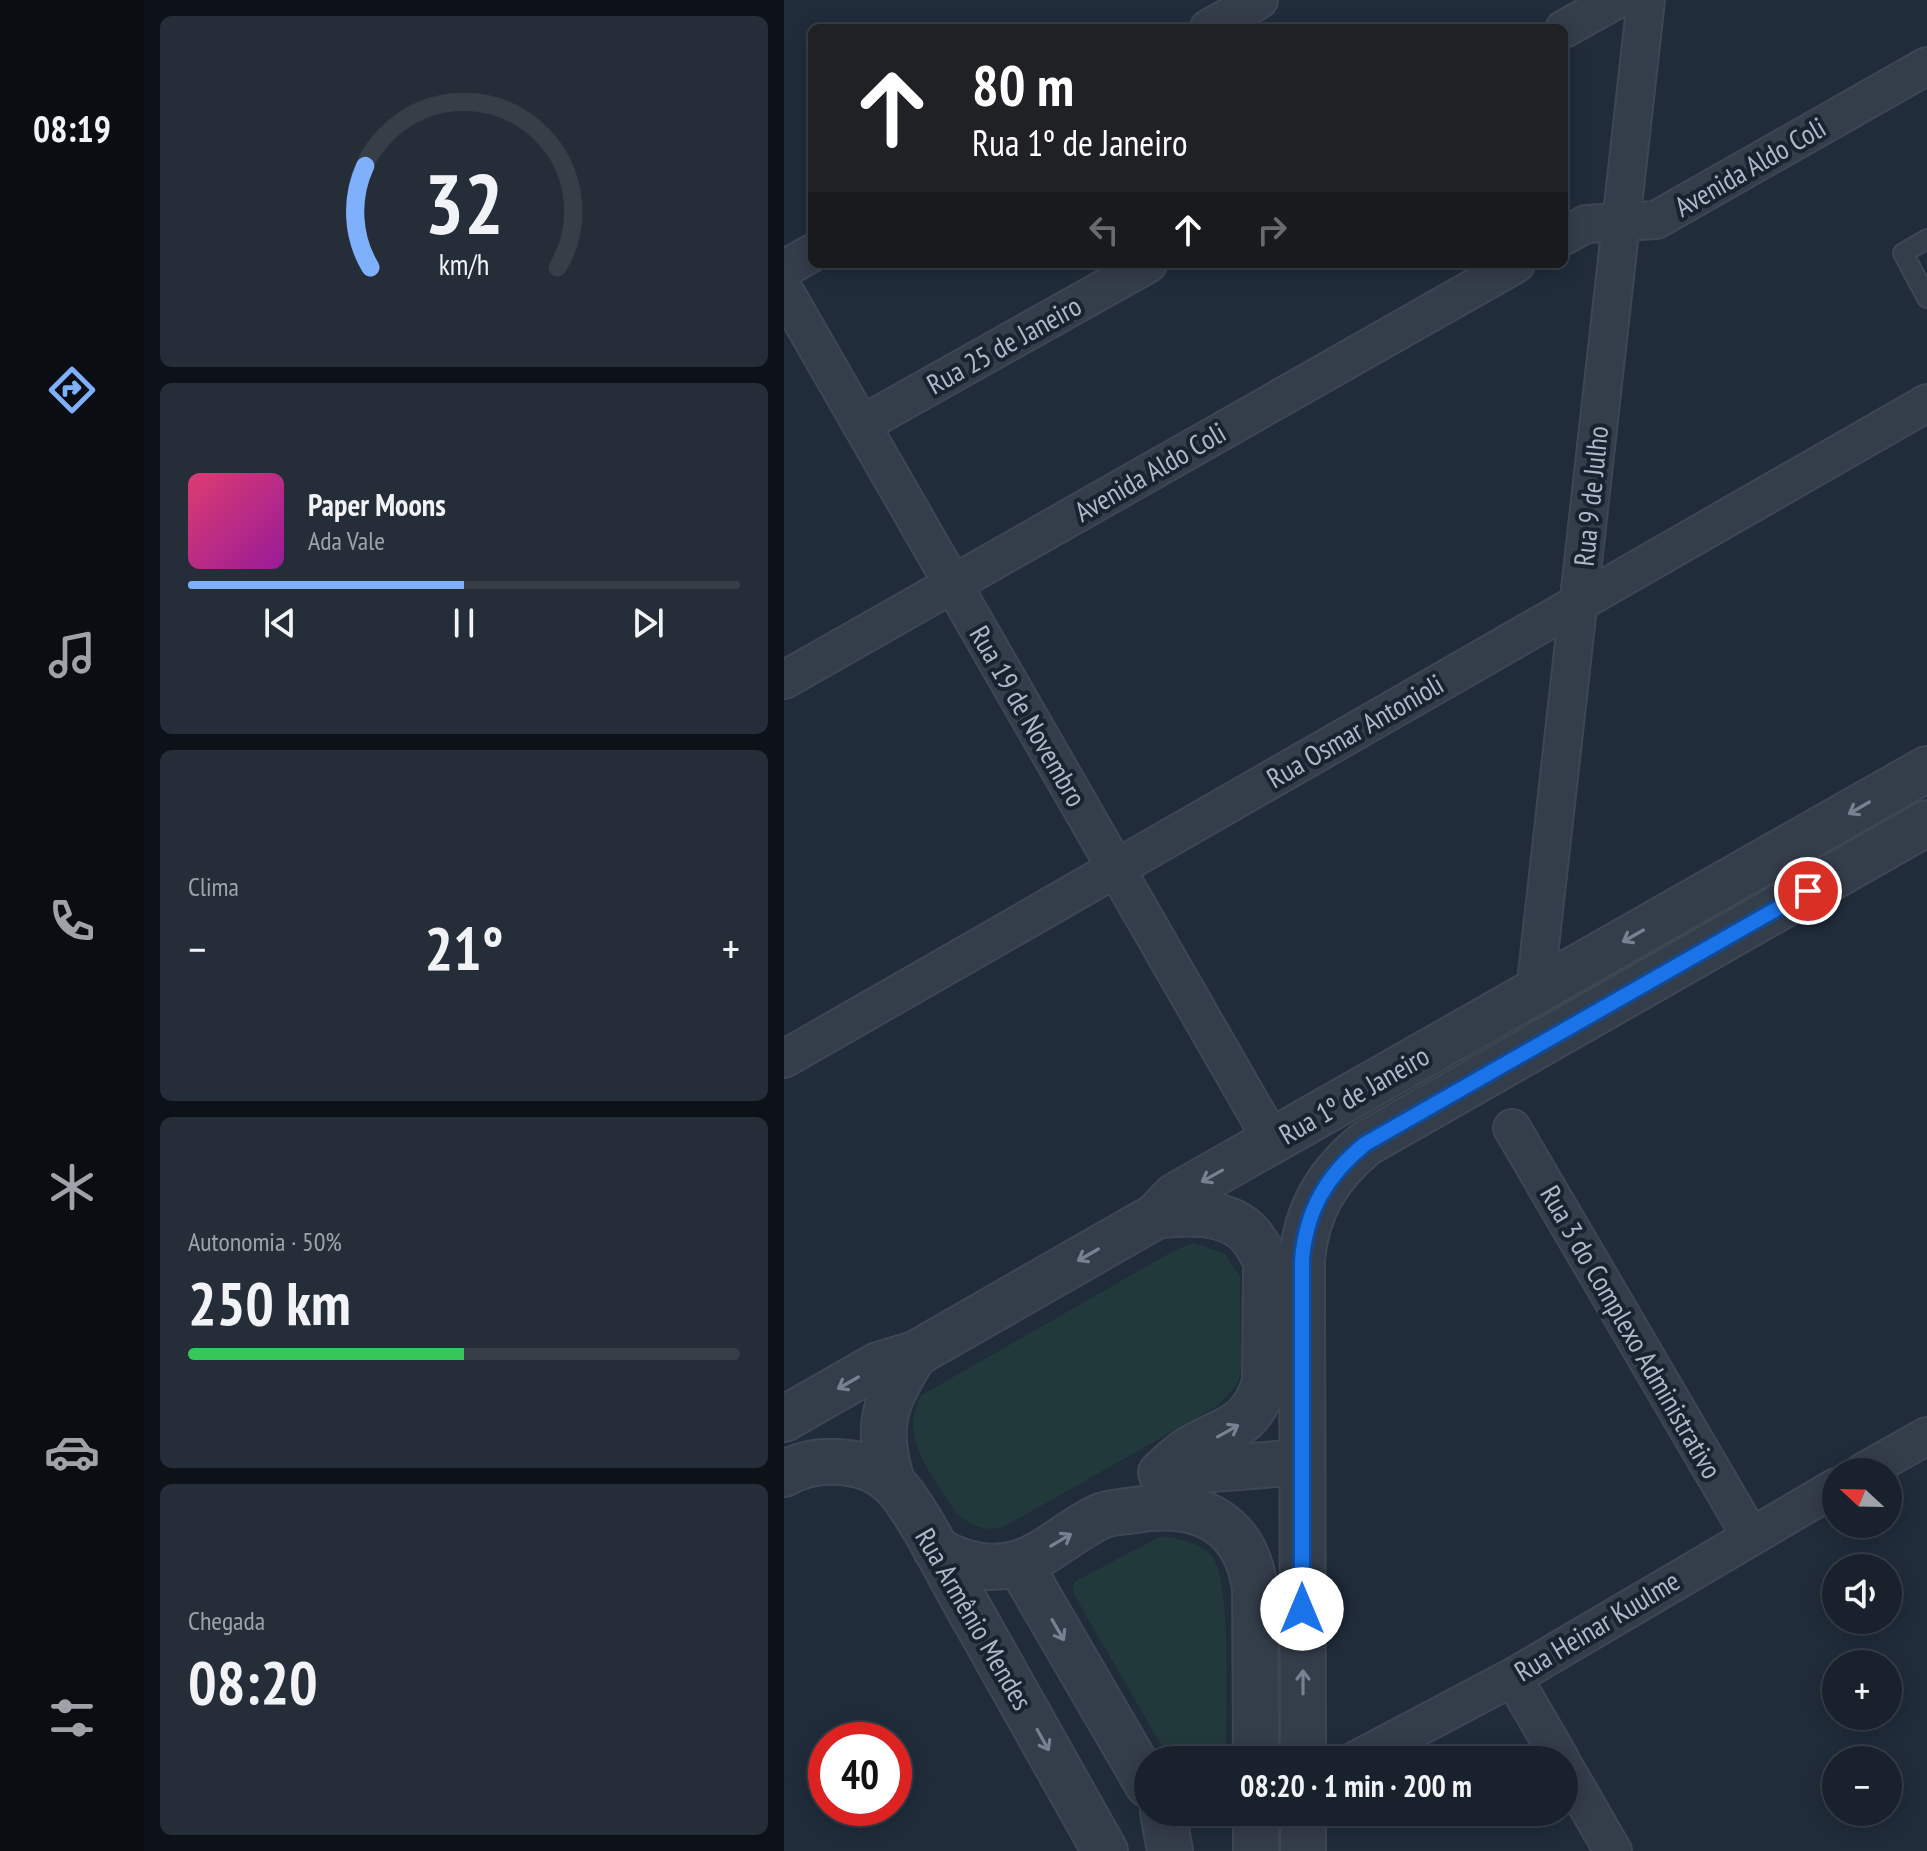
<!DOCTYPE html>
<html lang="pt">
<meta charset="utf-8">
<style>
:root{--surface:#18212c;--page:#252e38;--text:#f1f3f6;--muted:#9fa3a9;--line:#363e48;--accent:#7eb0fc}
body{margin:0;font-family:"PT Sans Narrow",sans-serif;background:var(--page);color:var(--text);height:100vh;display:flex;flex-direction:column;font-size:30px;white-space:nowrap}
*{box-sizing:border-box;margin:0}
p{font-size:26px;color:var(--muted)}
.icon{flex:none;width:44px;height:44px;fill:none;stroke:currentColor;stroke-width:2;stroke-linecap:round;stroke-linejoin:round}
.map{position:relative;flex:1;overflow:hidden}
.panel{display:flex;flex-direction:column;gap:16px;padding:16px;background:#0d1218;width:640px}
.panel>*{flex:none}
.top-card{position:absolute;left:24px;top:24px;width:760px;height:244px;border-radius:12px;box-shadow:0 4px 20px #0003,0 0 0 2px var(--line);background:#202124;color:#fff;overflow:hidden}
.needle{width:52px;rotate:292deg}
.tools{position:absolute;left:1038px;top:1458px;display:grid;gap:16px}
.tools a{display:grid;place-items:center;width:80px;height:80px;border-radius:50%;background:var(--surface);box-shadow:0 4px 20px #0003,0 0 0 2px var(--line);font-size:40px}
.speed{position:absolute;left:24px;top:1722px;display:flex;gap:16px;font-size:40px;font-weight:700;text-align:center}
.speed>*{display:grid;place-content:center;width:104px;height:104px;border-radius:50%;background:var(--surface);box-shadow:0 4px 20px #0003,0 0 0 2px var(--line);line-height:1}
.speed .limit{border:12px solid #d22;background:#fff;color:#111}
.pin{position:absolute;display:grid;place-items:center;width:68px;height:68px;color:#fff;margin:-34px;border:4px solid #fff;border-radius:50%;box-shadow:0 2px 8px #0007}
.me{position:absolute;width:88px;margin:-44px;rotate:0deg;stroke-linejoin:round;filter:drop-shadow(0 0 6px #0008)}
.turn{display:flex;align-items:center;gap:28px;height:168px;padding:0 32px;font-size:36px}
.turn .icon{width:104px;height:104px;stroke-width:2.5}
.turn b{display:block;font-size:56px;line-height:68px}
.lanes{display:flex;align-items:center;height:76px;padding:0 32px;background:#0003;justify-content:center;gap:40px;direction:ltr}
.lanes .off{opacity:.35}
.big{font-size:60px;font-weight:700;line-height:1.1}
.panel .card{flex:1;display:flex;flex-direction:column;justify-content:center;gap:12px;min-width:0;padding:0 28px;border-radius:12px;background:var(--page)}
.panel .dial{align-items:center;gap:0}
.dial svg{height:208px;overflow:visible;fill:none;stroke:var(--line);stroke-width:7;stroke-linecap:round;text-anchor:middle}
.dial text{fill:var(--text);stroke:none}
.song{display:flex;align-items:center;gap:24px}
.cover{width:96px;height:96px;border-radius:12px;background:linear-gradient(135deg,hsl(340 70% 55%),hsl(300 70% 35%))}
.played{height:8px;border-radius:4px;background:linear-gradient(90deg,var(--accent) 50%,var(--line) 50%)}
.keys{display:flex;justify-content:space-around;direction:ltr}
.heat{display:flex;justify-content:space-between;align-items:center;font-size:44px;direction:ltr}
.charge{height:12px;border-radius:6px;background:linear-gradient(90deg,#34c759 50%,var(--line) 0)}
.trip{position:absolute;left:350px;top:1746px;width:444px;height:80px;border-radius:40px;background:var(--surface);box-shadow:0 4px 20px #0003,0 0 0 2px var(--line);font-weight:700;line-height:80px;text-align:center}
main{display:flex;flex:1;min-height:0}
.dock{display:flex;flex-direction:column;width:144px;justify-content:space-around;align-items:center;background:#0a0d12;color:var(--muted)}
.dock .icon{width:56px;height:56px}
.dock .active{color:var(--accent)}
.dock b{font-size:36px;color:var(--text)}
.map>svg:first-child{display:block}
.green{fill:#22393b}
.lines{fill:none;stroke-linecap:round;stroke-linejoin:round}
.service-casing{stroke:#3d4754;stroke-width:22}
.minor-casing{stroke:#3d4754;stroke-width:40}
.tertiary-casing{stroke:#3d4754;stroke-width:48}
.service{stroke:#343d4a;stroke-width:18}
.minor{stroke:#343d4a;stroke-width:36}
.tertiary{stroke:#343d4a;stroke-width:44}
.oneway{stroke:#78818f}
.route-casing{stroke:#114b97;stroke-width:20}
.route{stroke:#1a73e8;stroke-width:14}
.labels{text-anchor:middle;stroke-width:8;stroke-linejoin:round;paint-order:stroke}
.street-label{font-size:28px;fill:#afb8c7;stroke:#19232f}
</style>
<main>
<nav class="dock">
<b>08:19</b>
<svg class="icon active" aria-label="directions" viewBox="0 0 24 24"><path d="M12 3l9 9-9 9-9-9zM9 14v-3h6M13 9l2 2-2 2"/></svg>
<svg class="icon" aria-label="music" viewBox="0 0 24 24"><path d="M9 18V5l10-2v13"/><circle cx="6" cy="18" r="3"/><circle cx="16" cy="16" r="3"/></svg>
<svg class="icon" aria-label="phone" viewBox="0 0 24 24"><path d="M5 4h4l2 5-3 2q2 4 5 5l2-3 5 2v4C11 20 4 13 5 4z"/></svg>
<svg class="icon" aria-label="climate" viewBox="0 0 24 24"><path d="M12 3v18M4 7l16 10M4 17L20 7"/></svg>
<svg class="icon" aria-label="car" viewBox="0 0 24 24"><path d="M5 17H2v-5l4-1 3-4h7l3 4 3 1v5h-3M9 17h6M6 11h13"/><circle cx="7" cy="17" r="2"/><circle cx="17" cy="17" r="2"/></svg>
<svg class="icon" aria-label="filters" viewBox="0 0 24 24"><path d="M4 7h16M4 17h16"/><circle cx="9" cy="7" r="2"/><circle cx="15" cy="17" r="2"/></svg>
</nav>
<section class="panel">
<div class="card dial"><svg viewBox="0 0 100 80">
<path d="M14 69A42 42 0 1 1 86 69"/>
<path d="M14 69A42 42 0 0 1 12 30" stroke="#7eb0fc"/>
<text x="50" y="56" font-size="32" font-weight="700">32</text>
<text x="50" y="72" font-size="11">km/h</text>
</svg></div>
<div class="card">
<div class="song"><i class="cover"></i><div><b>Paper Moons</b><p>Ada Vale</p></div></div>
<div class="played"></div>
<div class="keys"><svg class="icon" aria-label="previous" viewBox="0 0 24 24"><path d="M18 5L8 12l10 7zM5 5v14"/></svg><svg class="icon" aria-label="pause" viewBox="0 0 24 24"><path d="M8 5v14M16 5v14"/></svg><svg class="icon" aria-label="next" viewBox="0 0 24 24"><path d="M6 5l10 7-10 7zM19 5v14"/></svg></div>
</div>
<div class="card"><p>Clima</p>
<div class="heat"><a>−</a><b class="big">21°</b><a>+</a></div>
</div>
<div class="card"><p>Autonomia · 50%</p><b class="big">250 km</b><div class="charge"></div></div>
<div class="card"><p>Chegada</p><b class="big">08:20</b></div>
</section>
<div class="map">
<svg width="1143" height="1851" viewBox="0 0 1143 1851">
<rect width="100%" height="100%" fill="#202c3a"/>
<!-- green -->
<path class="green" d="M410,1243l31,11 15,22 1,96 -4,12 -18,21 -212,120c-19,9 -36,1 -51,-12 -22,-36 -60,-76 -34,-118l253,-145z
M377,1536c17,3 39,6 51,20 21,27 13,164 14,204h-56l-97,-167 1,-11z"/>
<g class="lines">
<!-- service casing -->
<g class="service-casing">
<path id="service" d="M1143,239l-24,14 24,45"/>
</g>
<!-- minor casing -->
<g class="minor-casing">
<path id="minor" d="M425,28l50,-28
M780,29l52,-29
M780,236l22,-12 70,-4 271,-154
M0,269l28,-16
M0,290l489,852
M77,425l287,-161
M0,680l732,-416
M751,991l111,-991
M0,1059l1143,-656
M728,1128l238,407
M1079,1472l64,-36
M729,1677l48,83
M572,1760l157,-83 323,-190
M780,1766l49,85"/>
</g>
<!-- tertiary casing -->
<g class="tertiary-casing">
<path id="tertiary" d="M372,1216c30,-4 72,-6 94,19 13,15 20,38 31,54
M0,1419l94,-54 37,-11 241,-138 19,-20 752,-427
M378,1472c8,-7 16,-15 25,-21 37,-24 63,-19 78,-69l1,-115
M377,1473l141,-11
M0,1474c30,-18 81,-17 108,9 20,17 53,83 67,108 49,87 97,173 146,260
M108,1482c-17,-56 -8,-80 23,-128
M152,1550c25,14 54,22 83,13 29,-9 52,-33 80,-46 10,-5 24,-5 36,-7 63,-10 110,11 120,78l1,172
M235,1563l129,222
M519,1760l-1,-500c4,-50 26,-85 63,-116l562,-321
M379,1812l7,39
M472,1812v39
M519,1851v-39"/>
</g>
<!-- service -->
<use href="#service" class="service"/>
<!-- minor -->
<use href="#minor" class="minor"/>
<!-- tertiary -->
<use href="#tertiary" class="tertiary"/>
</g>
<!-- one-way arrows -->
<defs><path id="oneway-shaft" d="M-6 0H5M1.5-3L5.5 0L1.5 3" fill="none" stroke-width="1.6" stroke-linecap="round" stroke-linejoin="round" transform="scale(2)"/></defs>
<g class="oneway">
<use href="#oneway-shaft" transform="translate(1075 808) rotate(150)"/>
<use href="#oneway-shaft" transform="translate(849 936) rotate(150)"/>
<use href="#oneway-shaft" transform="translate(428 1176) rotate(151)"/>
<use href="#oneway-shaft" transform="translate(304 1255) rotate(150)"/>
<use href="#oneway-shaft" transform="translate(64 1383) rotate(150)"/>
<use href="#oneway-shaft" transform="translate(444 1431) rotate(-29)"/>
<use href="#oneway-shaft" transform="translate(277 1540) rotate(-31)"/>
<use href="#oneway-shaft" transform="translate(274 1630) rotate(60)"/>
<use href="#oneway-shaft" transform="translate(519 1682) rotate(-90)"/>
<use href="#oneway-shaft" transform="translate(259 1740) rotate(61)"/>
</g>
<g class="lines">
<!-- route casing -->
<g class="route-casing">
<path id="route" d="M518,1609v-349c4,-50 25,-85 63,-116l443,-253"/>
</g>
<!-- route -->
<use href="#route" class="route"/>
</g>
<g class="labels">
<!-- street labels -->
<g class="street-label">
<text transform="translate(966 167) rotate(-30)" y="10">Avenida Aldo Coli</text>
<text transform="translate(220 345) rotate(-29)" y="10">Rua 25 de Janeiro</text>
<text transform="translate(366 472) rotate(-30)" y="10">Avenida Aldo Coli</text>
<text transform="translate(807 496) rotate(-84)" y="10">Rua 9 de Julho</text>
<text transform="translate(244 716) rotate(60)" y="10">Rua 19 de Novembro</text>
<text transform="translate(571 731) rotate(-30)" y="10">Rua Osmar Antonioli</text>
<text transform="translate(570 1095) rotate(-30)" y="10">Rua 1º de Janeiro</text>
<text transform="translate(847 1332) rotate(60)" y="10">Rua 3 do Complexo Administrativo</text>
<text transform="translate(190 1619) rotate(60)" y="10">Rua Armênio Mendes</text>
<text transform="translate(813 1626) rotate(-31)" y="10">Rua Heinar Kuulme</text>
</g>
</g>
</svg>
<div class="tools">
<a><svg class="needle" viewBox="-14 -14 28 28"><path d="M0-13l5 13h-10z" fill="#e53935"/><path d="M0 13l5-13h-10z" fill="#9fa3a9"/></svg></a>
<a><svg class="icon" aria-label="sound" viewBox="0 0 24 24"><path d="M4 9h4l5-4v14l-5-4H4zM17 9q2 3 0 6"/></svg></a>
<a>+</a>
<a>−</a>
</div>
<div class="speed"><div class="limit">40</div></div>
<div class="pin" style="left:1024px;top:891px;background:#d93025"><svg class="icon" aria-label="arrive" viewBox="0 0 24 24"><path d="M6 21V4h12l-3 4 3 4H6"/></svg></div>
<svg class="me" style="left:518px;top:1609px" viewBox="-20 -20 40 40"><circle r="19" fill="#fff"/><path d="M0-13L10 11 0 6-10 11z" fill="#1a73e8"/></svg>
<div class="trip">08:20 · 1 min · 200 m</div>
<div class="top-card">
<div class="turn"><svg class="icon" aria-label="ahead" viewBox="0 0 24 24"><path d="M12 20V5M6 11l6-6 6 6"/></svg><div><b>80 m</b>Rua 1º de Janeiro</div></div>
<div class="lanes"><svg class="icon off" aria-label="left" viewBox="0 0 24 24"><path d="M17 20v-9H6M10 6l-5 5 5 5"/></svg><svg class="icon" aria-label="ahead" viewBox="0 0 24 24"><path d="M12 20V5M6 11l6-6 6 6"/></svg><svg class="icon off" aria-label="right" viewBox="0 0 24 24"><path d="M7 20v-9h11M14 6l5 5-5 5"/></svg></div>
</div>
</div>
</main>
